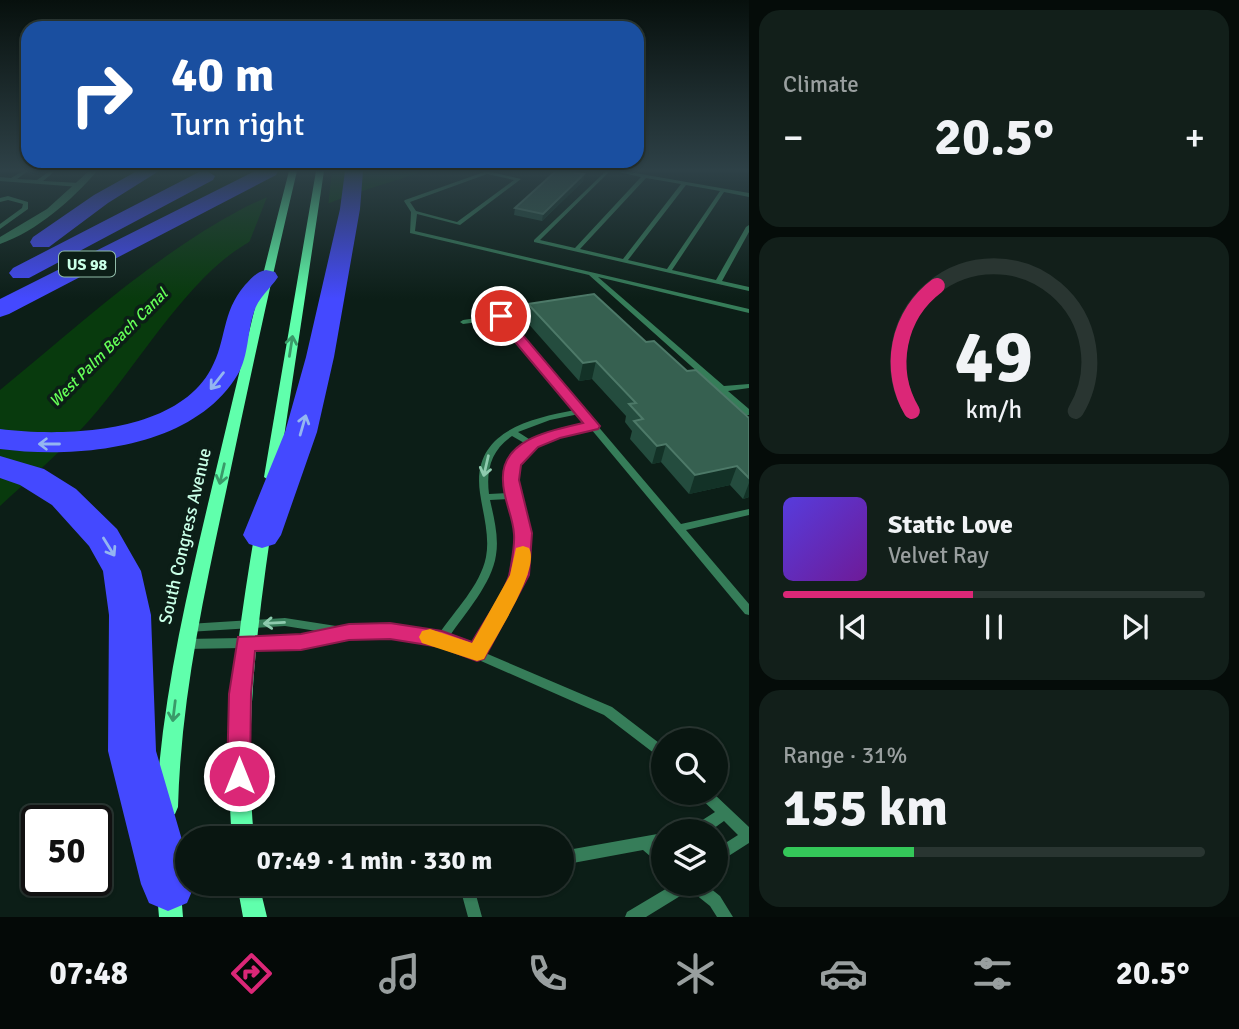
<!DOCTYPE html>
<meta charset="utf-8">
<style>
:root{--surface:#091611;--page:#121f1a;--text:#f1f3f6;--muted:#999f9f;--line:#293531;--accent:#db2777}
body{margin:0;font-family:Signika,sans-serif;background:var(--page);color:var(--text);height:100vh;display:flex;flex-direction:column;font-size:26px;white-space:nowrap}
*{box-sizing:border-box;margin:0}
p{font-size:23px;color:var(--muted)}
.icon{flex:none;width:38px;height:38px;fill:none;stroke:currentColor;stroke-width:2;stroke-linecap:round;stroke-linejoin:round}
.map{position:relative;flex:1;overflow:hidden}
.side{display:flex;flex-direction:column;gap:10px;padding:10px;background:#050c09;width:490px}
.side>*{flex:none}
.hud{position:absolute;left:21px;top:21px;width:623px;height:147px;border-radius:21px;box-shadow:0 2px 5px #0004,0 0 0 2px var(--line);background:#1a4fa0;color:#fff;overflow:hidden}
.fabs{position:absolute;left:651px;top:728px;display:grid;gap:14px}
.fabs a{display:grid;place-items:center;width:77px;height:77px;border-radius:50%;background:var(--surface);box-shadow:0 2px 5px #0004,0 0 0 2px var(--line);font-size:35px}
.speed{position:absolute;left:21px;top:805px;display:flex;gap:14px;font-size:35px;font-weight:700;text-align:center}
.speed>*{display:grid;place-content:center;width:91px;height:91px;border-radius:50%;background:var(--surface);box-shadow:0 2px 5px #0004,0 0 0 2px var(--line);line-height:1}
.speed .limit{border:4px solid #111;border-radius:10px;background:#fff;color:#111}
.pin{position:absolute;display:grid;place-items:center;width:60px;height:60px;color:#fff;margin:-30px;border:4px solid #fff;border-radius:50%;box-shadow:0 2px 7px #0007}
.me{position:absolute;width:77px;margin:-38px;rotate:0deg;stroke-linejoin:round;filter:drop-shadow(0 0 5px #0008)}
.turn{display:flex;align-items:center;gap:24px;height:147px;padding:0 35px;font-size:32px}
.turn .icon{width:91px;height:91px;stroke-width:2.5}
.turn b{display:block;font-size:49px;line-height:60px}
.big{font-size:52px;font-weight:700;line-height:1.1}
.side .widget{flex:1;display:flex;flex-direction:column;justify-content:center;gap:10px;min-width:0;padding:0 24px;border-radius:21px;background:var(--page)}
.side .dial{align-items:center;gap:0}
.dial svg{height:182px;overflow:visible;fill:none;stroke:var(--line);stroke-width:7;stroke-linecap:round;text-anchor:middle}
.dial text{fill:var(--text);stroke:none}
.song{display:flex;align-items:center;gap:21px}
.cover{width:84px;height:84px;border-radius:10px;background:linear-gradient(135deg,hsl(250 70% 55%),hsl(280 70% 35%))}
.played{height:7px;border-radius:4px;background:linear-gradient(90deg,var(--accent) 45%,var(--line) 45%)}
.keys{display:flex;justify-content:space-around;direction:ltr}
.heat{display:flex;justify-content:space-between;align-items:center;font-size:38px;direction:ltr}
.charge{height:10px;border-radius:5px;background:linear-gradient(90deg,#34c759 31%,var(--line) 0)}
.trip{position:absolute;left:175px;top:826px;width:399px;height:70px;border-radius:35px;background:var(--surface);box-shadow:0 2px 5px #0004,0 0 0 2px var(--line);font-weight:700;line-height:70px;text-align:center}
.menu{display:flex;height:112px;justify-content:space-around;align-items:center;background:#040907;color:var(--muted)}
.menu .icon{width:49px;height:49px}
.menu .current{color:var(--accent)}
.menu b{font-size:32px;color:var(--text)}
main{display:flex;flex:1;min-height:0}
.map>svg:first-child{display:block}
.water{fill:#083a0d}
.pier{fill:#0c1e17}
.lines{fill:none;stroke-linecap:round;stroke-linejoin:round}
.lane{fill:#367d59;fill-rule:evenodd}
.street{fill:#367d59;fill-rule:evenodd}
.secondary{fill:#60ffac;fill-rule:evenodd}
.highway{fill:#4449ff;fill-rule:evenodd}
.wall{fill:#244c3e}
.shaded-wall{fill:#133227}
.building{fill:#366050;stroke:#4d7968;stroke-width:2}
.oneway{stroke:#3a9a69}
.oneway2{stroke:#94b6f1}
.oneway3{stroke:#8ecbae}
.route{fill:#db2777;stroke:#8e194d;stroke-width:2}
.slow{fill:#f59e0b}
.labels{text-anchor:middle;stroke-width:7;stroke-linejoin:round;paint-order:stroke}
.shield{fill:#0c1e17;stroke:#90bca9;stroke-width:2}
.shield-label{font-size:16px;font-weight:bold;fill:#c9ffe7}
.far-water-label{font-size:16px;font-style:italic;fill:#65ff57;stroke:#0c1e17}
.street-label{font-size:18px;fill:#c9ffe7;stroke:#0c1e17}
</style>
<main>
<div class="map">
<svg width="749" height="917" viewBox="0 0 749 917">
<rect width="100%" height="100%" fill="#0c1e17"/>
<!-- water -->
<path class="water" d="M340,171h86c-66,20 -134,41 -191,80 -51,36 -96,110 -136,158 -29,35 -65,66 -99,97v-116c77,-63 152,-133 240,-180 32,-17 66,-28 100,-39z"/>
<!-- pier -->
<path class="pier" d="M332,171l-4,36 -63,29 -18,12 22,-56z"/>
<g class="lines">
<!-- lane -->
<path class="lane" d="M23,171h5l-11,8 20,1 13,-9h5l-12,10 37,2 3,2 -3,2 -80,-6v-4l11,1z
M487,171l34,8 -61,46 -43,-11 -2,17 334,78v4l-151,-36 126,109 25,-2v4l-21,3 21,18v6h-3l-157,-140 -179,-42 1,-21 -7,-11 1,-1zM487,174l27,6 -57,42 -41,-11 -6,-9z
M606,171h4l-70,69 35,8 66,-71 -23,-5 -2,-1h8l125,22v4l-25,-5 -52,78 44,10 30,-53 3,-2v7l-27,49 27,6v4l-215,-49v-2zM646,178l35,6 -58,75 -43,-10zM686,185l34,6 -53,78 -39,-9z
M8,196l20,6v7l-28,20v-5l22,-16 1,-4 -15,-4 -8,2v-4z
M537,309l2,1v2l-33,6 175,206 68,-15v6l-63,15 63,74v11l-4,-1 -154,-185c-23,4 -65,11 -74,37 -4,13 0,29 3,41 4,16 10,32 8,48 -3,35 -28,67 -45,97l129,55 51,39v13l-4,-2 -55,-42 -164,-72 -30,-6 -66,-1 -43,11 -116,2 -4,-2 -2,-3 2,-3 4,-2 116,-2 22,-5 -38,-6 -97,6 -4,-1 -2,-3 2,-3 4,-1 97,-6 64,10 61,1 29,5c16,-24 41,-48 47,-77 4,-21 -3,-43 -6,-64 -9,-61 48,-74 95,-83l-75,-91 -37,5 -3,-2 3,-2zM579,414l9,11 -38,8 -18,8 -14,-9 32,-12zM512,436l14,8c-18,15 -21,27 -18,49l-19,1c-3,-24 2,-44 23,-58zM509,499c3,16 9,32 9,49 1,36 -27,70 -45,100l-24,-11c16,-24 43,-53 47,-82 3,-18 -2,-37 -6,-55z
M698,793h15l36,34v16l-33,21v-15l22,-14 -14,-14 -14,10h-19l2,-5 22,-14 -16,-15z
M663,833v14h-2l2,2v16l-5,-2 -15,-13 -81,15v-14z
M466,884h14l-4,11 6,22h-14l-6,-22z
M674,884h31l15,12 13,21h-16l-7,-11 -20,-16 -44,27h-21l2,-5z"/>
<!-- street -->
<path class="street" d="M89,171h8c-25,29 -60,60 -97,73v-7l47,-28z"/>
<!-- secondary -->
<path class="secondary" d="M289,171h8c-25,105 -48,211 -70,316 -23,107 -46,211 -49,320l-3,7 -8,3 -8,-3 -3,-7c6,-109 31,-214 56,-320 25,-105 50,-211 77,-316z
M316,171h8l-46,306 -7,5 -7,-5z
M263,526l5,1 3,4c-15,103 -27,203 -17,307h-22c-9,-103 6,-205 23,-307l3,-4z
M169,881l8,4 4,8 2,24h-24l-2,-24 4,-8z
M237,884h22l8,33h-24z"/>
<!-- highway -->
<path class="highway" d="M137,171h22l-51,32 -59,44h-16l-3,-5 3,-5 61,-42z
M207,171l8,5 -2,4 -184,98h-16l-4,-5 4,-5 186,-96z
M255,171h23l-2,4 -267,139 -9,3v-18z
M345,171h18l-3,38 -26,148 -17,75 -36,103 -6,9 -13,4 -13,-4 -6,-9 42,-103 21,-75 34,-148z
M266,270l9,2 3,5c-8,12 -20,21 -24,35 -7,20 -5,43 -16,62 -44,75 -161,85 -238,75v-20c64,8 176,5 211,-60 16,-29 10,-56 34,-84 7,-7 11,-13 21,-15z
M0,456l44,13 32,20 41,40 24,42 10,44 5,136 31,106v27h8l-8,19 -19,8 -19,-8 -8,-19 -33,-133 1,-136 -6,-44 -14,-25 -37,-41 -32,-20 -20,-7z"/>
</g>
<!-- wall -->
<path class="wall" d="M584,174l-1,7 -41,40 -28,-6 1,-7z
M528,304l118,38 103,76v79l-6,2 -13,-14 -41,9 -28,-32 -9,2 -22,-25 2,-8 -7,-9 1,-6 -34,-37 -13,2 -53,-60z"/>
<!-- shaded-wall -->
<path class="shaded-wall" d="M0,171h7l-7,4z
M584,174l-1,7 -41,40 1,-7z
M596,361l-4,18 -13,2 4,-18z
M666,444l-5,18 -9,2 5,-18z
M737,466l-7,19 -41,9 6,-19z
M749,483v14l-6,2z"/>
<!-- building -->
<path class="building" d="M556,171h9l19,3 -41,40 -28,-6z
M594,294l52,48 8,-1 33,30 9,-1 53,48v60l-12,-12 -42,9 -29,-31 -9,2 -23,-25 9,-2 -14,-15 7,-1 -40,-42 -13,2 -55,-59z"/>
<!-- one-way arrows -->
<defs><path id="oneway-shaft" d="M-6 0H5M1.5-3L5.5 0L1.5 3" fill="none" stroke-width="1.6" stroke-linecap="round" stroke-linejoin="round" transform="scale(1.75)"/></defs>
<g class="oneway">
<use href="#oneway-shaft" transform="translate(291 346) rotate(-81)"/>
<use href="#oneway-shaft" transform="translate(222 474) rotate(103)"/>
<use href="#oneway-shaft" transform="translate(174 711) rotate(97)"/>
</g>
<g class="oneway2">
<use href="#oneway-shaft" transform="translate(217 381) rotate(128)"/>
<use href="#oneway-shaft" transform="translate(303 425) rotate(-74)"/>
<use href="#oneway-shaft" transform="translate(49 444) rotate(-180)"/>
<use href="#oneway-shaft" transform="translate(109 547) rotate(58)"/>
</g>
<g class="oneway3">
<use href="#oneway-shaft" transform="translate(486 466) rotate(103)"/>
<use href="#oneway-shaft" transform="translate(274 623) rotate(177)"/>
</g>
<!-- sky -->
<linearGradient id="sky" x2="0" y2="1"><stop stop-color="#07100d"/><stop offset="0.57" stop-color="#2e4147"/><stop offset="1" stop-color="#2e4147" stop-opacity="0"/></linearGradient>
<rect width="749" height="299" fill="url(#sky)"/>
<!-- route -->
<path class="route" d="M501,313l4,1 95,112 -2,3 -38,9 -22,9 -17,18 -2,15 13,53 -3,42 -45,84 -7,2 -37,-14 -50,-8 -41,1 -48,10 -46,1 -4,43 -1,82 -3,8 -8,3 -9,-3 -3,-8 2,-82 9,-57 63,-3 48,-10 41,-1 52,8 30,11c9,-16 36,-54 38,-71 2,-12 5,-26 4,-37 -1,-18 -11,-35 -11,-53 -3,-42 49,-51 80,-58l-87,-104v-5z"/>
<!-- slow -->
<path class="slow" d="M523,546l6,2c12,21 -34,89 -45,111l-7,2 -55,-18 -3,-6 3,-6 8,-2 42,14 38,-68 6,-27z"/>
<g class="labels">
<!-- shield labels -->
<rect class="shield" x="59" y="251.5" width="56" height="25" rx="5"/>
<g class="shield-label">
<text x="87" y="270">US 98</text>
</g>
<!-- far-water labels -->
<g class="far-water-label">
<text transform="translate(108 347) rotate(-45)" y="6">West Palm Beach Canal</text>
</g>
<!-- street labels -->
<g class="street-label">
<text transform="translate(185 536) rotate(-77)" y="6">South Congress Avenue</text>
</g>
</g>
</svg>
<div class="fabs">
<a><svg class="icon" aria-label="search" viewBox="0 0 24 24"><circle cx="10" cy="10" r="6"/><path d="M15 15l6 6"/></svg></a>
<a><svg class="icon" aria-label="layers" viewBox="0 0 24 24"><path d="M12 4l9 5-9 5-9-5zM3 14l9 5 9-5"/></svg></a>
</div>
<div class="speed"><div class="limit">50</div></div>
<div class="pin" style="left:501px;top:316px;background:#d93025"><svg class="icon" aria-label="arrive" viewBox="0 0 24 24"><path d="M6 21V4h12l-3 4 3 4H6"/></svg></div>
<svg class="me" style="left:239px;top:776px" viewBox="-20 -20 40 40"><circle r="17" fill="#db2777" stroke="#fff" stroke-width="3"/><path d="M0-11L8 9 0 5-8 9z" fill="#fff"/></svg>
<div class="trip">07:49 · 1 min · 330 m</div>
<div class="hud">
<div class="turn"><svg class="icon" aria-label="right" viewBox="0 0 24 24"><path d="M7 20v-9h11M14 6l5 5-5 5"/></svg><div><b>40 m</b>Turn right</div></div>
</div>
</div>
<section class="side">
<div class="widget"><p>Climate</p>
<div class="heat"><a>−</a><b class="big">20.5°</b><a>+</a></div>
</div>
<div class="widget dial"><svg viewBox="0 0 100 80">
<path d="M14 69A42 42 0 1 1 86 69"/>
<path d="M14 69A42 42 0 0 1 25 14" stroke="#db2777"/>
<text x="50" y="56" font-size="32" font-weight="700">49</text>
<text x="50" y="72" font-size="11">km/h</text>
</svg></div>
<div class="widget">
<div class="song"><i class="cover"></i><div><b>Static Love</b><p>Velvet Ray</p></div></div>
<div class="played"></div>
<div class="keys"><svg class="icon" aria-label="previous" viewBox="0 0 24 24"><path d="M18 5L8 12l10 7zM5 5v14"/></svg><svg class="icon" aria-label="pause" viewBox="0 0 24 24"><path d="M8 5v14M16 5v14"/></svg><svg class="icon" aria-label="next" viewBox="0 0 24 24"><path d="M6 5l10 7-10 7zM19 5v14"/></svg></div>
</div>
<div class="widget"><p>Range · 31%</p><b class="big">155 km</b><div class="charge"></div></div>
</section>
</main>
<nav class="menu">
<b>07:48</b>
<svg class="icon current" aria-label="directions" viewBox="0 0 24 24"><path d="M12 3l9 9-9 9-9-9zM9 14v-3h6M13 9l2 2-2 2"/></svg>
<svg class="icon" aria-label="music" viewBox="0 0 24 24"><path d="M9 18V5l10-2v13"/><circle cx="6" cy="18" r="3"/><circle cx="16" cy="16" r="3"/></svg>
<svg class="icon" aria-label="phone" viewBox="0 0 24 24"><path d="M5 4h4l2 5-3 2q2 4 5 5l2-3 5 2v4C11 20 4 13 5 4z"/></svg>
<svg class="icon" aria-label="climate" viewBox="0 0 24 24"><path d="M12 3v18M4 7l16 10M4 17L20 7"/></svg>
<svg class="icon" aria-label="car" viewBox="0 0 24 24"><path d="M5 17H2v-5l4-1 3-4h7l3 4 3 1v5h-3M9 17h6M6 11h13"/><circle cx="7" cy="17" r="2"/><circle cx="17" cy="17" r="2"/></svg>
<svg class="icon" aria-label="filters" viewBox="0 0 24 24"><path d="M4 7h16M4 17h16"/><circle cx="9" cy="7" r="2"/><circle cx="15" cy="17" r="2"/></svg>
<b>20.5°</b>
</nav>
